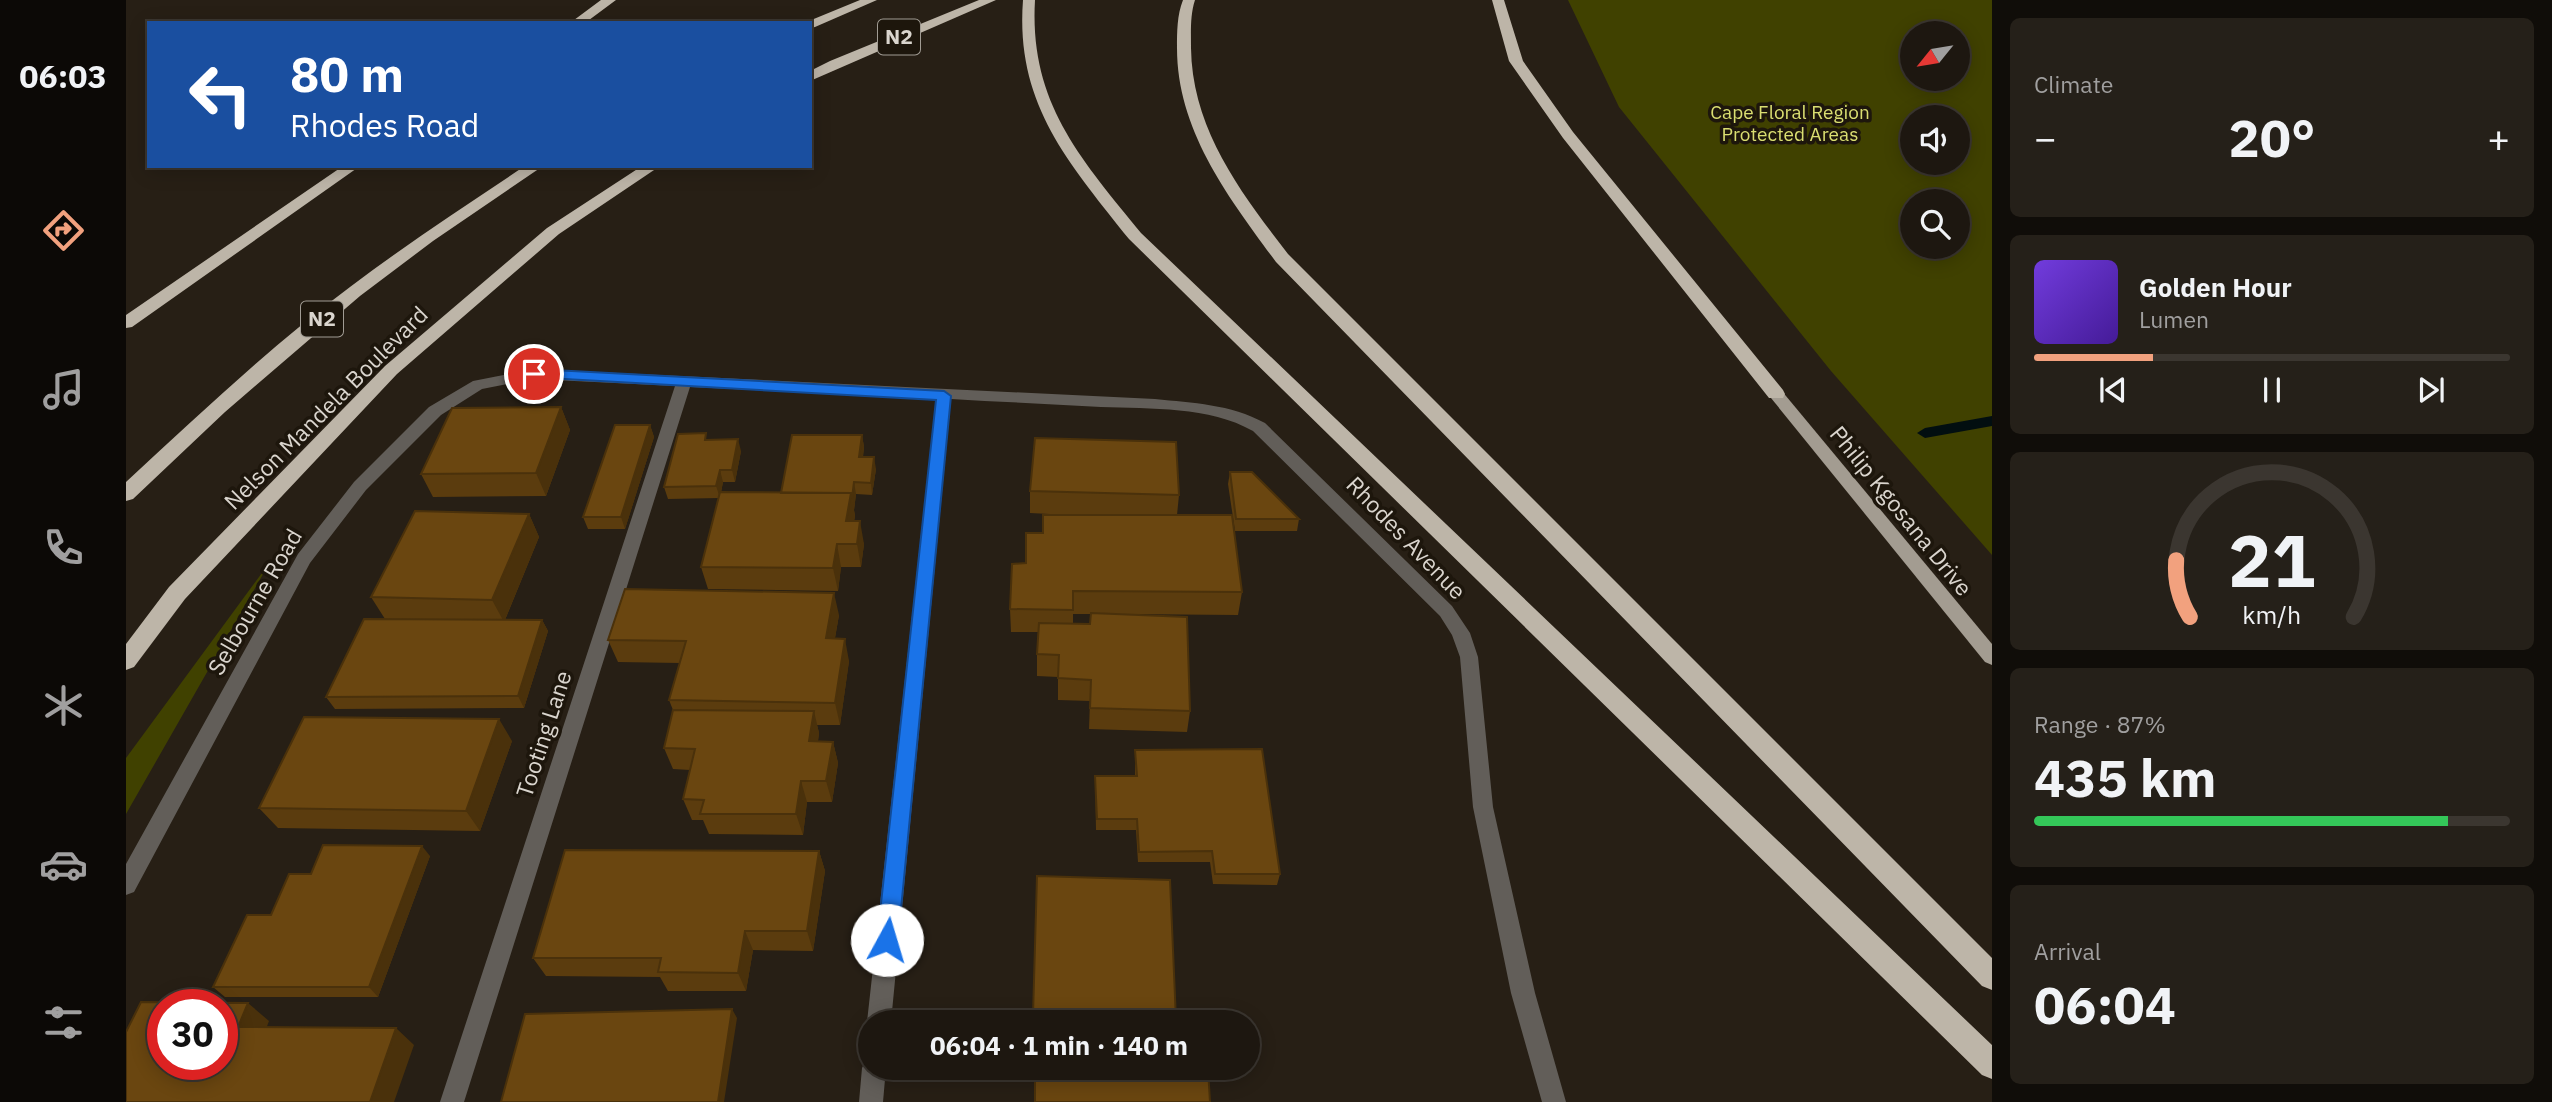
<!DOCTYPE html>
<meta charset="utf-8">
<style>
:root{--surface:#1d1710;--page:#252019;--text:#f1f3f6;--muted:#a09f9f;--line:#3b3630;--accent:#f2a17e}
body{margin:0;font-family:"IBM Plex Sans",sans-serif;background:var(--page);color:var(--text);height:100vh;display:flex;flex-direction:column;font-size:26px;white-space:nowrap}
*{box-sizing:border-box;margin:0}
p{font-size:23px;color:var(--muted)}
.icon{flex:none;width:38px;height:38px;fill:none;stroke:currentColor;stroke-width:2;stroke-linecap:round;stroke-linejoin:round}
.map{position:relative;flex:1;overflow:hidden}
.details{display:flex;flex-direction:column;gap:18px;padding:18px;background:#100d09;width:560px}
.details>*{flex:none}
.hud{position:absolute;left:21px;top:21px;width:665px;height:147px;border-radius:0px;box-shadow:0 4px 18px #0003,0 0 0 2px var(--line);background:#1a4fa0;color:#fff;overflow:hidden}
.needle{width:46px;rotate:240deg}
.tools{position:absolute;left:1774px;top:21px;display:grid;gap:14px}
.tools a{display:grid;place-items:center;width:70px;height:70px;border-radius:50%;background:var(--surface);box-shadow:0 4px 18px #0003,0 0 0 2px var(--line);font-size:35px}
.speed{position:absolute;left:21px;top:989px;display:flex;gap:14px;font-size:35px;font-weight:700;text-align:center}
.speed>*{display:grid;place-content:center;width:91px;height:91px;border-radius:50%;background:var(--surface);box-shadow:0 4px 18px #0003,0 0 0 2px var(--line);line-height:1}
.speed .limit{border:10px solid #d22;background:#fff;color:#111}
.pin{position:absolute;display:grid;place-items:center;width:60px;height:60px;color:#fff;margin:-30px;border:4px solid #fff;border-radius:50%;box-shadow:0 2px 7px #0007}
.me{position:absolute;width:77px;margin:-38px;rotate:6deg;stroke-linejoin:round;filter:drop-shadow(0 0 5px #0008)}
.turn{display:flex;align-items:center;gap:24px;height:147px;padding:0 28px;font-size:32px}
.turn .icon{width:91px;height:91px;stroke-width:2.5}
.turn b{display:block;font-size:49px;line-height:60px}
.big{font-size:52px;font-weight:700;line-height:1.1}
.details .tile{flex:1;display:flex;flex-direction:column;justify-content:center;gap:10px;min-width:0;padding:0 24px;border-radius:10px;background:var(--page)}
.details .dial{align-items:center;gap:0}
.dial svg{height:182px;overflow:visible;fill:none;stroke:var(--line);stroke-width:7;stroke-linecap:round;text-anchor:middle}
.dial text{fill:var(--text);stroke:none}
.song{display:flex;align-items:center;gap:21px}
.cover{width:84px;height:84px;border-radius:10px;background:linear-gradient(135deg,hsl(260 70% 55%),hsl(260 70% 35%))}
.played{height:7px;border-radius:4px;background:linear-gradient(90deg,var(--accent) 25%,var(--line) 25%)}
.keys{display:flex;justify-content:space-around;direction:ltr}
.heat{display:flex;justify-content:space-between;align-items:center;font-size:38px;direction:ltr}
.charge{height:10px;border-radius:5px;background:linear-gradient(90deg,#34c759 87%,var(--line) 0)}
.trip{position:absolute;left:732px;top:1010px;width:402px;height:70px;border-radius:35px;background:var(--surface);box-shadow:0 4px 18px #0003,0 0 0 2px var(--line);font-weight:700;line-height:70px;text-align:center}
main{display:flex;flex:1;min-height:0}
.menu{display:flex;flex-direction:column;width:126px;justify-content:space-around;align-items:center;background:#0c0906;color:var(--muted)}
.menu .icon{width:49px;height:49px}
.menu .active{color:var(--accent)}
.menu b{font-size:32px;color:var(--text)}
.map>svg:first-child{display:block}
.green{fill:#404100;fill-rule:evenodd}
.lines{fill:none;stroke-linecap:round;stroke-linejoin:round}
.stream{fill:#020e10;fill-rule:evenodd}
.minor{fill:#625e59;fill-rule:evenodd}
.major{fill:#a39c91;fill-rule:evenodd}
.highway{fill:#bdb5a8;fill-rule:evenodd}
.wall{fill:#5b3c0e;fill-rule:evenodd}
.shaded-wall{fill:#4a310b}
.building{fill:#6a4610;stroke:#4a310b;stroke-width:2;fill-rule:evenodd}
.route{fill:#1a73e8;stroke:#114b97;stroke-width:2}
.labels{text-anchor:middle;stroke-width:7;stroke-linejoin:round;paint-order:stroke}
.far-park-label{font-size:19px;fill:#dade71;stroke:#1d160c}
.shield{fill:#1d160c;stroke:#a19c94;stroke-width:2}
.shield-label{font-size:21px;font-weight:bold;fill:#dad5ce}
.street-label{font-size:23px;fill:#dad5ce;stroke:#1d160c}
</style>
<main>
<nav class="menu">
<b>06:03</b>
<svg class="icon active" aria-label="directions" viewBox="0 0 24 24"><path d="M12 3l9 9-9 9-9-9zM9 14v-3h6M13 9l2 2-2 2"/></svg>
<svg class="icon" aria-label="music" viewBox="0 0 24 24"><path d="M9 18V5l10-2v13"/><circle cx="6" cy="18" r="3"/><circle cx="16" cy="16" r="3"/></svg>
<svg class="icon" aria-label="phone" viewBox="0 0 24 24"><path d="M5 4h4l2 5-3 2q2 4 5 5l2-3 5 2v4C11 20 4 13 5 4z"/></svg>
<svg class="icon" aria-label="climate" viewBox="0 0 24 24"><path d="M12 3v18M4 7l16 10M4 17L20 7"/></svg>
<svg class="icon" aria-label="car" viewBox="0 0 24 24"><path d="M5 17H2v-5l4-1 3-4h7l3 4 3 1v5h-3M9 17h6M6 11h13"/><circle cx="7" cy="17" r="2"/><circle cx="17" cy="17" r="2"/></svg>
<svg class="icon" aria-label="filters" viewBox="0 0 24 24"><path d="M4 7h16M4 17h16"/><circle cx="9" cy="7" r="2"/><circle cx="15" cy="17" r="2"/></svg>
</nav>
<div class="map">
<svg width="1866" height="1102" viewBox="0 0 1866 1102">
<rect width="100%" height="100%" fill="#271f15"/>
<!-- green -->
<path class="green" d="M1442,0h424v555l-161,-184 -212,-264zM1787,33h45v46h-45zM1787,117h45v46h-45zM1787,201h45v46h-45z
M144,562l-144,252v-56z"/>
<g class="lines">
<!-- stream -->
<path class="stream" d="M1866,416v10l-67,12 -8,-5 8,-5z"/>
<!-- minor -->
<path class="minor" d="M408,369l621,30c38,4 75,5 110,24l187,183 18,27 8,24 15,150 42,186 31,109h-24l-31,-109 -38,-186 -13,-150 -8,-22 -12,-19 -187,-185c-44,-25 -102,-22 -152,-24 -50,-3 -100,-5 -150,-8l-60,623h-21v6l-3,-6 69,-623 -246,-12 -226,715h-24l235,-716 -141,-7 -52,10 -41,26 -75,75 -56,73 -176,329 -8,3v-31l172,-310 56,-72 75,-75 44,-26z
M744,1058v10h16l-3,34h-24l3,-34 4,-8z"/>
<!-- major -->
<path class="major" d="M1650,389l5,1 211,254v21l-7,-3 -214,-264 -3,-4 3,-4z"/>
<!-- highway -->
<path class="highway" d="M475,0h15l-31,23h-15z
M734,0h17l-62,27 -5,1v-5h-6z
M853,0h17l-186,81v-10l20,-10z
M897,0h12c-6,102 45,158 106,233l851,812v34l-10,-4 -853,-836c-60,-76 -114,-135 -106,-239z
M1057,0h12c-5,15 -4,32 -4,48 1,81 50,145 97,206l704,704v32l-10,-4 -706,-724c-47,-64 -99,-131 -99,-214 0,-16 0,-33 6,-48z
M1366,0h12l19,61 50,71 210,258 2,4 -2,4h-14l-206,-260 -54,-77z
M217,166h17l-228,161 -6,1v-13z
M399,166h18l-110,75 -73,55 -135,116 -92,87 -7,2v-19c73,-67 145,-136 224,-195 57,-43 116,-82 175,-121z
M516,166h18l-101,68 -162,140 -212,225 -51,68 -8,3v-26l43,-57 216,-221 162,-138z"/>
</g>
<!-- wall -->
<path class="wall" d="M435,407l9,23 -24,66 -113,1 -12,-23z
M524,425l4,12 -29,92h-37l-5,-12z
M736,435l2,12 -1,10 13,12 -4,26 -16,-1 -2,16 1,6 -1,5 10,23 -3,23h-20l-3,24 -130,-2 -7,-22 18,-69 -51,1 -4,-12 44,-47 33,11 -6,31h-12l-2,10 60,1z
M1104,472l69,47 -2,12h-62l-7,-47z
M904,491l149,4 -2,20 65,77 -4,23 -119,-1 71,97 -3,21 -98,-3 1,-28 -32,-1v-23l-21,-1v-22l1,-22h-27l-1,-23 16,-46 17,-30 26,-18 -39,-2zM947,614h18l-1,10h-17z
M403,514l10,23 -34,83h37l6,11 -24,77 -189,1 -9,-12 59,-78 -14,-22z
M713,615l-4,23 14,23 -9,64h-23l2,8 -1,8 15,1 5,21 -6,39h-25l-4,33 -94,-1 -6,-14h-11l-9,-21 7,-29 -17,-1 -9,-21 9,-38 -4,-10 11,-37 -62,-1 -10,-22z
M386,741l-32,90 -202,-3 -19,-20z
M1009,750l145,124 -3,11 -64,-1 -3,-22h-72l-2,-32h-40l-1,-54h40z
M693,851l6,20 -12,80 -60,-1 -7,41h-78l-8,-14 -114,-1 -13,-18z
M304,856l-52,141h-153l-12,-10 58,-72 40,-41z
M907,1015l143,5v2h-143z"/>
<!-- shaded-wall -->
<path class="shaded-wall" d="M435,407l9,23 -24,66 -10,-23z
M524,425l4,12 -29,92 -4,-12z
M736,435l2,12 -3,22 -2,-12z
M612,439l3,12 -6,31 -3,-12z
M748,457l2,12 -4,26 -1,-12z
M594,470l3,12 -3,16 -4,-12z
M728,482l2,12 -2,16 -2,-12z
M725,493l4,23 -5,28 -4,-23z
M403,514l10,23 -35,85 -12,-22z
M734,521l4,23 -3,23 -4,-23z
M711,544l4,23 -3,24 -5,-23z
M708,593l5,22 -8,45 -5,-22z
M416,620l6,11 -24,77 -6,-12z
M719,639l4,22 -9,64 -5,-22z
M688,711l5,22 -4,30 -6,-22z
M373,719l13,22 -32,90 -14,-20z
M707,742l5,21 -6,39 -6,-21z
M675,781l6,21 -4,33 -7,-21z
M296,846l8,10 -52,141 -9,-10z
M693,851l6,20 -12,80 -6,-20z
M619,931l8,19 -7,41 -8,-18z
M122,1003l21,18 -9,24 -22,-18z
M606,1009l5,9 -13,84h-6z
M270,1028l18,17 -20,57h-24z"/>
<!-- building -->
<path class="building" d="M435,407l-25,66 -115,1 31,-66z
M489,425h35l-29,92h-38z
M580,433l-1,7 33,-1 -6,31h-12l-4,16 -52,1 14,-53z
M666,435h70l-3,22h15l-3,26 -17,-1 -2,16 -1,-5h-70z
M909,438l141,4 3,53 -149,-4z
M1104,472h22l47,47h-63z
M594,492l131,1 -5,28h14l-3,23h-20l-4,24 -132,-1z
M289,511l114,3 -37,86 -121,-3z
M917,515h189l10,77 -169,-1v19l-63,-1 2,-45 14,-1v-30h17z
M499,589l209,4 -8,45 19,1 -10,64 -166,-3 17,-59 -78,-1z
M965,613l96,4 3,94 -100,-3 1,-28 -33,-2 1,-23 -22,-1 2,-31 51,1z
M238,619l178,1 -24,76 -192,1z
M547,710l141,1 -5,30 24,1 -7,39h-25l-5,33h-96l4,-14 -21,-1 12,-50 -31,-1z
M178,717l195,2 -33,92 -207,-3z
M1136,749l18,125h-65l-3,-23 -73,1 -2,-33h-40l-2,-43h42l-2,-26z
M197,845l99,1 -53,141h-156l34,-72h24l18,-41h22z
M439,850l254,1 -12,80h-62l-7,42 -80,-1 3,-14h-128z
M911,876l133,4 6,140 -143,-5z
M15,1002l107,1 -10,24 158,1 -26,74h-244v-70zM37,1004h59v60h-59z
M606,1009l-14,93h-217l24,-88z
M909,1068h173l2,34h-175z"/>
<!-- route -->
<path class="route" d="M408,369l410,22 7,5 -53,544 -3,7 -8,3 -7,-3 -3,-7 59,-540 -407,-23v-6z"/>
<g class="labels">
<!-- far-park labels -->
<g class="far-park-label">
<text x="1664" y="119">Cape Floral Region<tspan x="1664" dy="22">Protected Areas</tspan></text>
</g>
<!-- shield labels -->
<g class="shield">
<rect x="752" y="19.5" width="42" height="35" rx="5"/>
<rect x="175" y="301.5" width="42" height="35" rx="5"/>
</g>
<g class="shield-label">
<text x="773" y="44">N2</text>
<text x="196" y="326">N2</text>
</g>
<!-- street labels -->
<g class="street-label">
<text transform="translate(200 408) rotate(-45)" y="8">Nelson Mandela Boulevard</text>
<text transform="translate(1775 511) rotate(51)" y="8">Philip Kgosana Drive</text>
<text transform="translate(1280 538) rotate(46)" y="8">Rhodes Avenue</text>
<text transform="translate(129 602) rotate(-60)" y="8">Selbourne Road</text>
<text transform="translate(418 734) rotate(-72)" y="8">Tooting Lane</text>
</g>
</g>
</svg>
<div class="tools">
<a><svg class="needle" viewBox="-14 -14 28 28"><path d="M0-13l5 13h-10z" fill="#e53935"/><path d="M0 13l5-13h-10z" fill="#a09f9f"/></svg></a>
<a><svg class="icon" aria-label="sound" viewBox="0 0 24 24"><path d="M4 9h4l5-4v14l-5-4H4zM17 9q2 3 0 6"/></svg></a>
<a><svg class="icon" aria-label="search" viewBox="0 0 24 24"><circle cx="10" cy="10" r="6"/><path d="M15 15l6 6"/></svg></a>
</div>
<div class="speed"><div class="limit">30</div></div>
<div class="pin" style="left:408px;top:374px;background:#d93025"><svg class="icon" aria-label="arrive" viewBox="0 0 24 24"><path d="M6 21V4h12l-3 4 3 4H6"/></svg></div>
<svg class="me" style="left:761px;top:940px" viewBox="-20 -20 40 40"><circle r="19" fill="#fff"/><path d="M0-13L10 11 0 6-10 11z" fill="#1a73e8"/></svg>
<div class="trip">06:04 · 1 min · 140 m</div>
<div class="hud">
<div class="turn"><svg class="icon" aria-label="left" viewBox="0 0 24 24"><path d="M17 20v-9H6M10 6l-5 5 5 5"/></svg><div><b>80 m</b>Rhodes Road</div></div>
</div>
</div>
<section class="details">
<div class="tile"><p>Climate</p>
<div class="heat"><a>−</a><b class="big">20°</b><a>+</a></div>
</div>
<div class="tile">
<div class="song"><i class="cover"></i><div><b>Golden Hour</b><p>Lumen</p></div></div>
<div class="played"></div>
<div class="keys"><svg class="icon" aria-label="previous" viewBox="0 0 24 24"><path d="M18 5L8 12l10 7zM5 5v14"/></svg><svg class="icon" aria-label="pause" viewBox="0 0 24 24"><path d="M8 5v14M16 5v14"/></svg><svg class="icon" aria-label="next" viewBox="0 0 24 24"><path d="M6 5l10 7-10 7zM19 5v14"/></svg></div>
</div>
<div class="tile dial"><svg viewBox="0 0 100 80">
<path d="M14 69A42 42 0 1 1 86 69"/>
<path d="M14 69A42 42 0 0 1 8 44" stroke="#f2a17e"/>
<text x="50" y="56" font-size="32" font-weight="700">21</text>
<text x="50" y="72" font-size="11">km/h</text>
</svg></div>
<div class="tile"><p>Range · 87%</p><b class="big">435 km</b><div class="charge"></div></div>
<div class="tile"><p>Arrival</p><b class="big">06:04</b></div>
</section>
</main>
